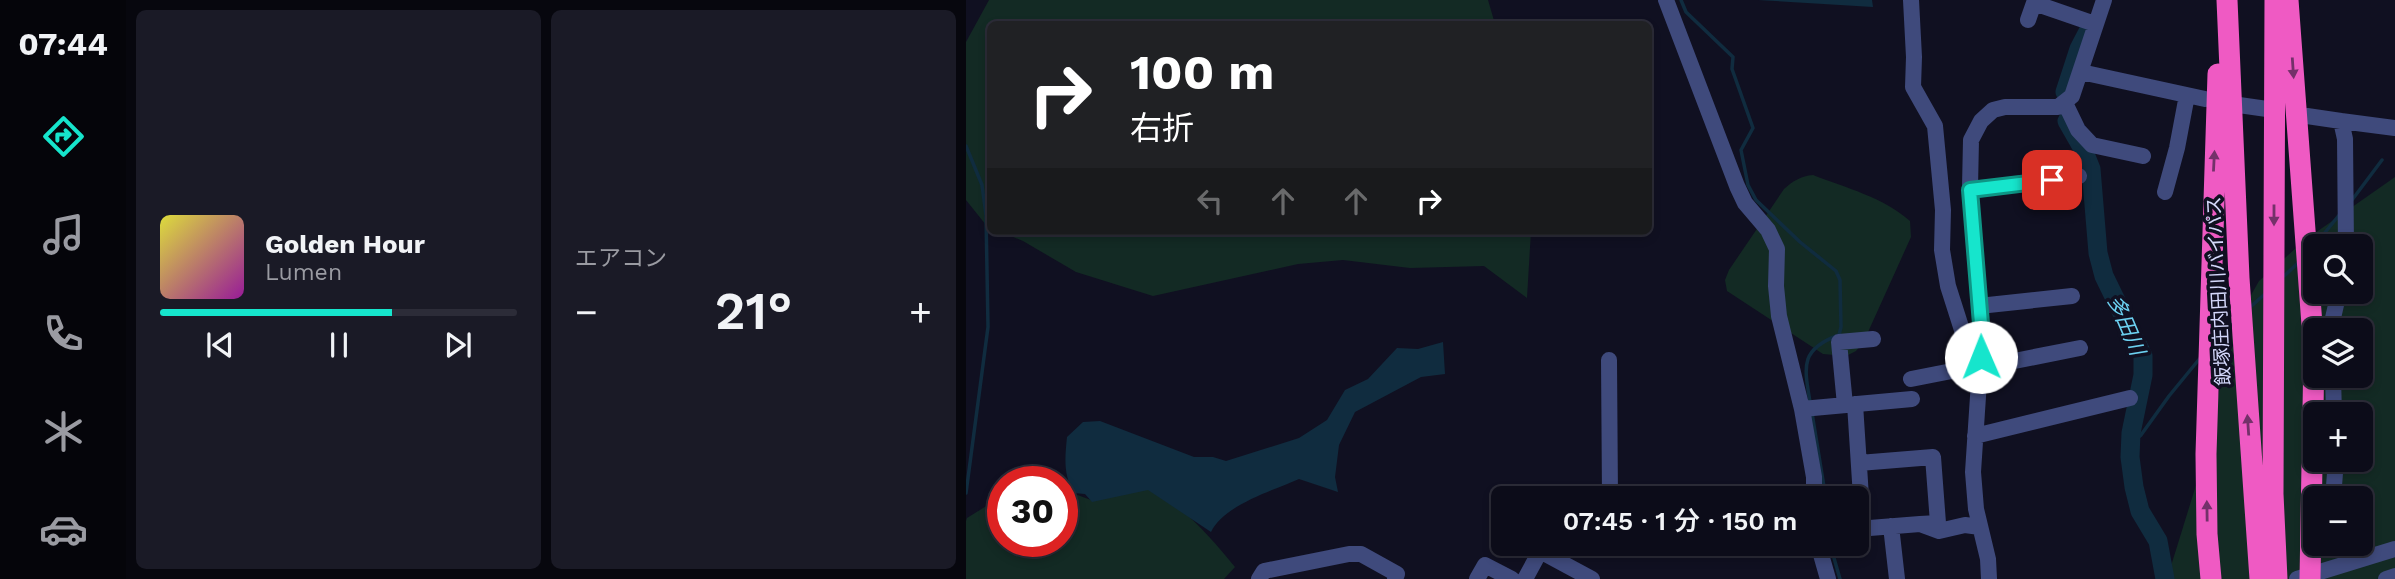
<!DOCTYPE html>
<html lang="ja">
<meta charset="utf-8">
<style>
:root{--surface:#0c0c19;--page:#1a1a26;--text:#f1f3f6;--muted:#9a9ba2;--line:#2c2c38;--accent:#16e5cc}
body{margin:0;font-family:"Work Sans","Noto Sans JP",sans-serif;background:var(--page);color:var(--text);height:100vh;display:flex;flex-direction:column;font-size:26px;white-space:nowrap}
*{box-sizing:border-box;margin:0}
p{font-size:23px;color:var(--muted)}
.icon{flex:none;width:38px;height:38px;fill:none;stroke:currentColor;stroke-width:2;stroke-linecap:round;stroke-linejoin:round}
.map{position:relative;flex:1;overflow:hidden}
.side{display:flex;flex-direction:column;gap:10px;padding:10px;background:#07070e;width:840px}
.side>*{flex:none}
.top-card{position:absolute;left:21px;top:21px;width:665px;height:214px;border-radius:10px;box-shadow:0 4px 10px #0003,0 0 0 2px var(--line);background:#202124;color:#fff;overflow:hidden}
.controls{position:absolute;left:1337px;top:234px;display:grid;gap:14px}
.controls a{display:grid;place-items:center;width:70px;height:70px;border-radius:10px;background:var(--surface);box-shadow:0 4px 10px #0003,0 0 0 2px var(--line);font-size:35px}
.speed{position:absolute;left:21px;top:466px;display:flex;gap:14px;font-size:35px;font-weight:700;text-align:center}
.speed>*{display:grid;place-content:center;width:91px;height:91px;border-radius:50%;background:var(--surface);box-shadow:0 4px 10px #0003,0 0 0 2px var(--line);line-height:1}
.speed .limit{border:10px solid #d22;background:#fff;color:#111}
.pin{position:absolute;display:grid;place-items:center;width:60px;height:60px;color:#fff;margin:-30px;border-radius:14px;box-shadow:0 4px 10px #0006}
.me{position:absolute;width:77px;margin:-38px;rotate:359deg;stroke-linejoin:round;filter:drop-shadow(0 0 5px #0008)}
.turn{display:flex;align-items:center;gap:24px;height:147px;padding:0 28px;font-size:32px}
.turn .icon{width:91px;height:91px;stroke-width:2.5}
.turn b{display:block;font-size:49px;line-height:60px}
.lanes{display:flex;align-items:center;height:66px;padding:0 28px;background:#0003;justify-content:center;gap:35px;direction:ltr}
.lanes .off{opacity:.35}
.big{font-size:52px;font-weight:600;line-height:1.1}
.side .card{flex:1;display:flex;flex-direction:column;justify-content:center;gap:10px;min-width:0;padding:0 24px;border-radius:10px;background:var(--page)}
.song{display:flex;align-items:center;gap:21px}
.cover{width:84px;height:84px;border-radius:10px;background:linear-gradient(135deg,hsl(60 70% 55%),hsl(300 70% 35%))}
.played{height:7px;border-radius:4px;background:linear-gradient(90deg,var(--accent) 65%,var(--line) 65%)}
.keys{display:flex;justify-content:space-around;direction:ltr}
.heat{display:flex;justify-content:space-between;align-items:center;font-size:38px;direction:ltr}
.side .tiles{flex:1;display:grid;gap:10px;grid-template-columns:repeat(2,1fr)}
.trip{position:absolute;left:525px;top:486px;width:378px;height:70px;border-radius:10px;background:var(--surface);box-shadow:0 4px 10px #0003,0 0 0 2px var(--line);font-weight:600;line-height:70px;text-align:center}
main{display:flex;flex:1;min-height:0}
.tabs{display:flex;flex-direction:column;width:126px;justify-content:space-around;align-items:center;background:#05050a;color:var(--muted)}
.tabs .icon{width:49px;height:49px}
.tabs .on{color:var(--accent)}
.tabs b{font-size:32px;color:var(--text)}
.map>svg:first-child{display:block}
.green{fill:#132a24;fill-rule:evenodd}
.water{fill:#102c3f}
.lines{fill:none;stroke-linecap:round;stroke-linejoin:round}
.stream{stroke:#102c3f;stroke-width:3.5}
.river{stroke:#102c3f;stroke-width:19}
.minor{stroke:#3f4a7c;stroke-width:16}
.highway{stroke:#ef5ac3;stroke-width:21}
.oneway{fill:#74316a}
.route-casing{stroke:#0e9585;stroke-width:18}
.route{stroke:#16e5cc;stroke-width:12}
.labels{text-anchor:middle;stroke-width:7;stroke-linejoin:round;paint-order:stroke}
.street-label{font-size:19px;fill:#d4d8fb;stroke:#101021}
.water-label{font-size:21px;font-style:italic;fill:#6cd1f1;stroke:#101021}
</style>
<main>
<nav class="tabs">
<b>07:44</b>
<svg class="icon on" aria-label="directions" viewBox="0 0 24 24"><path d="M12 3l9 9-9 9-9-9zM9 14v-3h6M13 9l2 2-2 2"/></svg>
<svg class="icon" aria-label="music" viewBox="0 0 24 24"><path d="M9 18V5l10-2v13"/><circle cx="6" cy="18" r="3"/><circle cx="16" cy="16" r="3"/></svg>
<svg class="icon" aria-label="phone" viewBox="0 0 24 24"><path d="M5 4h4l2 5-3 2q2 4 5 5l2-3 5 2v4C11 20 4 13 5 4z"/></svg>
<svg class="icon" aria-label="climate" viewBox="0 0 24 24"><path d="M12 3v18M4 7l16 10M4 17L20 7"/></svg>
<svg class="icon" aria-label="car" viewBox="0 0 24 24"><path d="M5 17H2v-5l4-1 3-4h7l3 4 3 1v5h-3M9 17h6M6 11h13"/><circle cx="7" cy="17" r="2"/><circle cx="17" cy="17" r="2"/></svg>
</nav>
<section class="side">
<div class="tiles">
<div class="card">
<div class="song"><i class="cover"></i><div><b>Golden Hour</b><p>Lumen</p></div></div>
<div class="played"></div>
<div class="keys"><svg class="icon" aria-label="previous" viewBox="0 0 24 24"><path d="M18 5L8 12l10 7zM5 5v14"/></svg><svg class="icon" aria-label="pause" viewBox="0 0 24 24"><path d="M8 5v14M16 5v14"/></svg><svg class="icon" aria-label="next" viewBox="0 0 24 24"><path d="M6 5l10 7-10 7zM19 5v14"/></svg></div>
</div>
<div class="card"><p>エアコン</p>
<div class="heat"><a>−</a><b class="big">21°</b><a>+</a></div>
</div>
</div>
</section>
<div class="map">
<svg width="1429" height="579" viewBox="0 0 1429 579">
<rect width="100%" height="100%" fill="#101021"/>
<!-- green -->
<path class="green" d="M23,0h499l7,24h-505v203l-4,-2 -20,-25v-158z
M847,175c33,13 70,22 97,46l1,16 -47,104 -8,10 -10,5 -23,-2 -96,-63 -2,-11 4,-10 55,-81c9,-8 17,-13 29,-14z
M1429,177v402h-228l38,-123 28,-129 26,-46 46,-41zM1349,247h46v45h-46zM1349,331h46v45h-46zM1349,415h46v45h-46zM1349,499h46v45h-46z
M33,231h532l-4,67 -43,-32 -74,2 -67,-8 -45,4 -145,32 -77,-24 -53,-31z
M180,488c37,16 64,49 89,79l-11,12h-258v-58l1,-3 21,-13 15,-4v40h59v-48h10l19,7z"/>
<!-- water -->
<path class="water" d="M792,0h114l1,7z
M477,342l2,32 -24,3 -66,35 -16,33 -4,32 3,15 -39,-13c-27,12 -75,26 -88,53l-63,-42 -56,12 -7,-8 -11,-1c-11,-18 -9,-36 -7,-56l16,-15 17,-1 94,36h19l13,4 73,-23 28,-18 18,-30 23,-11 29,-31 21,1z"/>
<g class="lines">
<!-- stream -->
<path class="stream" d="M715,0l5,12 47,45 -1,12 21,59 -12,22 7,35 8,15 44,42 36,29 4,9 1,47 -2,8c-39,14 -35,31 -29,67
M0,146l16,39 4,30 2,112 -22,166
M1386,200l30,-40
M1348,246l26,-32
M1316,278l17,-16
M1282,309l18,-16
M1252,338l17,-17
M846,413l14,86
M1166,442l9,-7 28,-39 32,-39
M864,544l10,35"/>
<!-- river -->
<path class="river" d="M1099,92l14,-43 13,-25
M1101,121l16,28 8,20 7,84 6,23 39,80v19l-12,58 -1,24 4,30 6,24 18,30 7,38"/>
<!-- minor -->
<path class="minor" d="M700,0l71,186 8,17 23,27 9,19 -1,37 3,30 23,93 12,68v22
M945,0l3,57 -1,30 22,39 8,84 -1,40 6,36 14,44 6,48 11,5
M1068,3l61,21
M1062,20l7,-20
M1115,72l124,27
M1099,103l13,27 14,15 51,11
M1273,105l28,4
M1341,116l34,5 4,18 1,108
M1375,121l54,7
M1004,190l109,-14
M1199,192l12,-44 10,-53
M1013,306l93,-10
M1364,331l9,-39
M643,360l1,139
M1013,368l101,-20
M1367,376l1,39
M945,379l56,-11
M889,404l8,124
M879,405l-6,-63 34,-3
M836,409l110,-10
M1009,436l155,-38
M893,463l74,-6 5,66 -18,1
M1367,499l3,-39
M925,526l6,53
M891,529l63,-5 19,7 26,-6 15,2
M852,544l10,35
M574,551l52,28
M293,579l5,-8 85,-17h12l36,20 -2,5
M511,579l8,-14 27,14
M559,579l19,-35
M1023,579l-1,-20 -12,-50 -3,-37 9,-136 -12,-149 1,-47 10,-19 12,-11 12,-3h53l14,-11 32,-96
M1331,579l98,-30
M1420,579l9,-3"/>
<!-- highway -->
<path class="highway" d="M1261,0l12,278 21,301
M1309,0l-2,494 4,85
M1322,0l26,352 -4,227
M1245,579l-4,-45 -1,-80 12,-380"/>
</g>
<!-- one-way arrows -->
<defs><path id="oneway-solid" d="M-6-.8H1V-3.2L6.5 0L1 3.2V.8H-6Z" transform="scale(1.75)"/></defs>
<g class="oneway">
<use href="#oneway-solid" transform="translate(1327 68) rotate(86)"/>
<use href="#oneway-solid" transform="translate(1248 161) rotate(-87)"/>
<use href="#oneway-solid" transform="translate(1308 215) rotate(90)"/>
<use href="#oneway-solid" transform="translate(1282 425) rotate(-94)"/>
<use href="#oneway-solid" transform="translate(1241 511) rotate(-91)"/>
</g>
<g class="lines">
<!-- route casing -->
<g class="route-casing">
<path id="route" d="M1015,357l1,-21 -12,-146 82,-10"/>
</g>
<!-- route -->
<use href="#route" class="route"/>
</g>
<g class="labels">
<!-- street labels -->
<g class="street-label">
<text transform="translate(1252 291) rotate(-93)" y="7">飯塚庄内田川バイパス</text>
</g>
<!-- water labels -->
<g class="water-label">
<text transform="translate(1160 325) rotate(67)" y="7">多田川</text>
</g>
</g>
</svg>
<div class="controls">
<a><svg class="icon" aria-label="search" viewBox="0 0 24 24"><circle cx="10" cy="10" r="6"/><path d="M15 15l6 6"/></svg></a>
<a><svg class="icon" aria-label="layers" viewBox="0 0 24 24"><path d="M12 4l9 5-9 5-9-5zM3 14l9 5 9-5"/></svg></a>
<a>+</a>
<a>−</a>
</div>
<div class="speed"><div class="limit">30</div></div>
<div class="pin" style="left:1086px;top:180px;background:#d93025"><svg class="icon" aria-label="arrive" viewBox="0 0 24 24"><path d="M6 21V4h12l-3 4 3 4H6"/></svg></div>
<svg class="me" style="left:1015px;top:357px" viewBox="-20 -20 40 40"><circle r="19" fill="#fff"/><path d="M0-13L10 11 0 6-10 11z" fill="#16e5cc"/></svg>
<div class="trip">07:45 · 1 分 · 150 m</div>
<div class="top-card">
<div class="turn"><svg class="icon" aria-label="right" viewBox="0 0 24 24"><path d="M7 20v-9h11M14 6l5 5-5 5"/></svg><div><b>100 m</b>右折</div></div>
<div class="lanes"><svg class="icon off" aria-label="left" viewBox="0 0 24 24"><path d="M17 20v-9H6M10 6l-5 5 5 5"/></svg><svg class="icon off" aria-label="ahead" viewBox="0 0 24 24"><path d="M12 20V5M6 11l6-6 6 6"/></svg><svg class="icon off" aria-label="ahead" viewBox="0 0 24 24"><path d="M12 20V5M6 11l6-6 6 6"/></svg><svg class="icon" aria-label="right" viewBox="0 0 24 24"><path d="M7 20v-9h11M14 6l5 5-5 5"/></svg></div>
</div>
</div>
</main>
